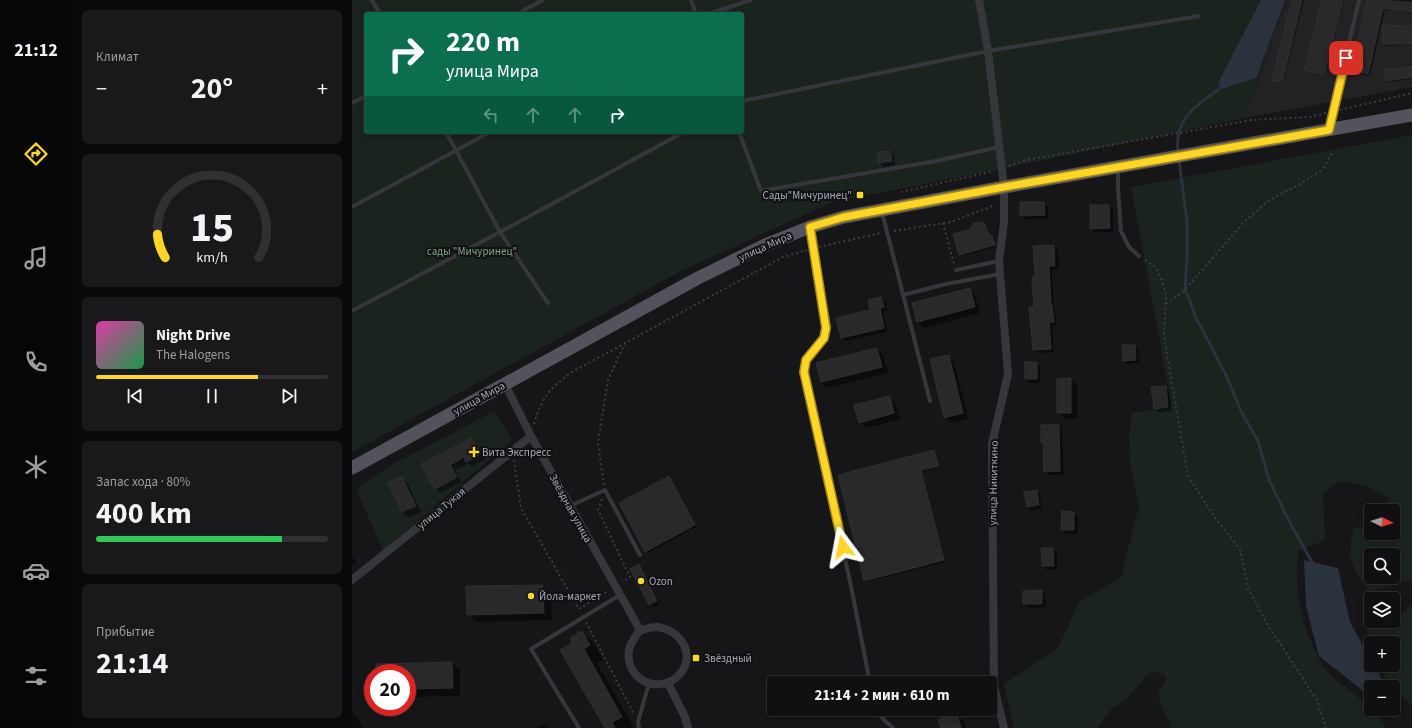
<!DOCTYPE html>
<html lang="ru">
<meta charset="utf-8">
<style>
:root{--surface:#101012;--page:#19191b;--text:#f1f3f6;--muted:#9c9d9f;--line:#303032;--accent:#ffd527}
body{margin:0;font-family:"Source Sans 3",sans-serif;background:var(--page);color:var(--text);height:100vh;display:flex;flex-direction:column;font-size:15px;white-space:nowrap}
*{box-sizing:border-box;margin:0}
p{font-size:13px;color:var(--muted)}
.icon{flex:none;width:22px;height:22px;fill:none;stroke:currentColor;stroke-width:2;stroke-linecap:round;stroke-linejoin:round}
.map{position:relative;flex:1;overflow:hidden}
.details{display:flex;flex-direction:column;gap:10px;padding:10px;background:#09090a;width:280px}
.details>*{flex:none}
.hud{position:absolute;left:12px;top:12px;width:380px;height:122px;border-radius:4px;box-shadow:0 2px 6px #0003,0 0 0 1px var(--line);background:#0b6e4f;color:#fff;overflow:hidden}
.needle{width:26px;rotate:95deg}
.controls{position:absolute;left:1012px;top:504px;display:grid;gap:8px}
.controls a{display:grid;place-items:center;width:36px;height:36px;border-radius:4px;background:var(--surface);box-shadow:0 2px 6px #0003,0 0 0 1px var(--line);font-size:20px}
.speed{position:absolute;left:12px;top:664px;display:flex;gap:8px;font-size:20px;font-weight:700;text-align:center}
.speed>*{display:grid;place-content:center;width:52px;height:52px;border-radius:50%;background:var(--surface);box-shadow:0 2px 6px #0003,0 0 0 1px var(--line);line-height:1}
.speed .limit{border:6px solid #d22;background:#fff;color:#111}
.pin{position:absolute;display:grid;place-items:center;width:34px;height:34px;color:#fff;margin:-17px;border-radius:8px;box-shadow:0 2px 6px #0006}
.me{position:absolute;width:44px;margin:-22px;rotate:347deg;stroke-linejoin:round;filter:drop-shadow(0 0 3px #0008)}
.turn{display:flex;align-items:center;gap:14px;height:84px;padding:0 16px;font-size:18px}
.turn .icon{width:52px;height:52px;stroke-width:2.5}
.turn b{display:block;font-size:28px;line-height:34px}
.lanes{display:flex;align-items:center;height:38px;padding:0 16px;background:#0003;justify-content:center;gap:20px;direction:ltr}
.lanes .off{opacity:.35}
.big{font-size:30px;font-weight:700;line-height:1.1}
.details .tile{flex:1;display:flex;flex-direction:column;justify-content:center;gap:6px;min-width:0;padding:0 14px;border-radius:6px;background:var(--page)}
.details .dial{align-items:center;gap:0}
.dial svg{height:104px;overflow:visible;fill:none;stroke:var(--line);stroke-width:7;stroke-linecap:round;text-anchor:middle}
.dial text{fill:var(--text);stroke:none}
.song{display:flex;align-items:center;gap:12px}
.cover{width:48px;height:48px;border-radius:6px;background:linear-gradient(135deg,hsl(320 70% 55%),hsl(140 70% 35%))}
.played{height:4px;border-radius:2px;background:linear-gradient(90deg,var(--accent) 70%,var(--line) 70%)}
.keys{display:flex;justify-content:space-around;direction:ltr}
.heat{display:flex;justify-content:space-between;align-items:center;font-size:22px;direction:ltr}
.charge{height:6px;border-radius:3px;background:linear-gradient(90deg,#34c759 80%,var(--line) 0)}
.trip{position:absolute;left:415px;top:676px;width:230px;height:40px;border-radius:4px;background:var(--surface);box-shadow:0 2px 6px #0003,0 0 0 1px var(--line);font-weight:700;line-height:40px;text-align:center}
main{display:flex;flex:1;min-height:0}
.tabs{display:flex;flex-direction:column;width:72px;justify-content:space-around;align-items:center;background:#060607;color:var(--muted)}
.tabs .icon{width:28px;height:28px}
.tabs .active{color:var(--accent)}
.tabs b{font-size:18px;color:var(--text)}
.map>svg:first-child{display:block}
.built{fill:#222225}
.green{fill:#1b231e;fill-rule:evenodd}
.water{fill:#2a323d}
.shadow{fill:#0007}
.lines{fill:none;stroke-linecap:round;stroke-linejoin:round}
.stream{stroke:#2a323d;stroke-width:3}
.building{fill:#29292c;stroke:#302f34}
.path{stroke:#3c3d44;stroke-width:2;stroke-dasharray:2 3;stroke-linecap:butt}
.service{stroke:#36363d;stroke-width:4}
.minor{stroke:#36363d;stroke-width:8}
.primary{stroke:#52535c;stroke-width:13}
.route-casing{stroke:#a68a19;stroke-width:10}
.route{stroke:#ffd527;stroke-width:7}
.poi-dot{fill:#ffd527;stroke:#111113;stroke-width:1.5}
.labels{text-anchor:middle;stroke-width:4;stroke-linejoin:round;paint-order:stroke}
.poi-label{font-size:11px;fill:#a6a9b9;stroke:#111113;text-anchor:start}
.street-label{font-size:11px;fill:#a6a9b9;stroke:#111113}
.park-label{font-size:11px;fill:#7ca684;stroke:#111113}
</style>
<main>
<nav class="tabs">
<b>21:12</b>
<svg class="icon active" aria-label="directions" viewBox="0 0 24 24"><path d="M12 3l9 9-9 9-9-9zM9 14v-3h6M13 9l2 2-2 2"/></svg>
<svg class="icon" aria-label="music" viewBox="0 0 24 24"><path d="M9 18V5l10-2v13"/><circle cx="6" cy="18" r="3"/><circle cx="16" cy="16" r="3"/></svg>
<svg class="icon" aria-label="phone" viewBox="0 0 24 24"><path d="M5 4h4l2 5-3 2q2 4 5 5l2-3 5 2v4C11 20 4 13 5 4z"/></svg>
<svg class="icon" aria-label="climate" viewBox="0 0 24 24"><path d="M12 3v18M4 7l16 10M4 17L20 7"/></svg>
<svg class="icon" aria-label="car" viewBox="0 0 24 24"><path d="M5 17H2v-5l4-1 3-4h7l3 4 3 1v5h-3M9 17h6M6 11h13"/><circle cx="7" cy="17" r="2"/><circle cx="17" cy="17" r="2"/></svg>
<svg class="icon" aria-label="filters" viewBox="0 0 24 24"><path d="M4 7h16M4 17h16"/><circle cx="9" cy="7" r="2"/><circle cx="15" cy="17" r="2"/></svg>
</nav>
<section class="details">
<div class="tile"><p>Климат</p>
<div class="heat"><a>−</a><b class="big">20°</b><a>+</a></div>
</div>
<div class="tile dial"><svg viewBox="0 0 100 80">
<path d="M14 69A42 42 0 1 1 86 69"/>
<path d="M14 69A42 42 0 0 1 8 51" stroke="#ffd527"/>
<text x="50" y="56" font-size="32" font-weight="700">15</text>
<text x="50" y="72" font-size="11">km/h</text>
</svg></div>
<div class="tile">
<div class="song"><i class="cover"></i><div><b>Night Drive</b><p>The Halogens</p></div></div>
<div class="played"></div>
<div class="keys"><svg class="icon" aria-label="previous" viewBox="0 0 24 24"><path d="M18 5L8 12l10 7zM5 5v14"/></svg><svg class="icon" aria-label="pause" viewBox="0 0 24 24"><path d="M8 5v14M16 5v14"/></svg><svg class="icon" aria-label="next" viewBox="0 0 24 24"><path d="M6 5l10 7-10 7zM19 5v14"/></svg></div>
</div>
<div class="tile"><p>Запас хода · 80%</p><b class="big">400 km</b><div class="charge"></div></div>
<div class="tile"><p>Прибытие</p><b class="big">21:14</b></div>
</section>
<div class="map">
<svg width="1060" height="728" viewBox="0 0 1060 728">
<rect width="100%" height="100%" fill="#161618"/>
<!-- built -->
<path class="built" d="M935,0h125v87l-167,31z"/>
<!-- green -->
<path class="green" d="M0,0h935l-42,118 -244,51 -168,33 -154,70 -327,180zM14,14h376v118h-376z
M1060,135v446l-10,1 -32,10 -13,-18 -7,-18 3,-27 18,-6v10h22v-22h-8l5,-12 -25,-14 -26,-4 -16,14 2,45 -27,11c-3,35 0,61 14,93 6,14 12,25 23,35 17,15 41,28 51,49h-216l1,-2c-5,-13 -14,-22 -12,-36l4,-4 3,-6 -2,-6 -12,-2 -6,4 -19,23 -15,9 -14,20h-84l-10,-44 54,-36 21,-46 42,-25 18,-71 -9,-42 -1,-27 3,-24 40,-6 -41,-220zM1019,555h22v22h-22z
M142,411l18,29 -129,110 -27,-61 32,-22z
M1060,606v100l-26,-27 -6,-14h13v-22h-21l-5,-12 -2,-21 6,2v9h14l1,1 7,-1v-3z"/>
<!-- water -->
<path class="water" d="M909,0h24l-29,78 -38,12 2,-11z
M952,560l34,8 12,54 21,38v5h3l12,22h-15v10l-52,-41 -13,-50z"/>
<!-- shadow -->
<path class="shadow" d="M941,0h11l-21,83 -10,-3z
M971,0h21l-19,76 -18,-4 -2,-2z
M1016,0h44v13l-27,-4 -15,67 -16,-4 -2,-2z
M1060,27v18l-27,1 -1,-2z
M1060,67v12l-25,3 -1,-1z
M538,152l4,3 1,10 -11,2 -4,-4z
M692,203l4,4v12h-23l-4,-4z
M757,206l4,4v22h-18l-4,-4z
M632,224l2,2 3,9 4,3 3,9 -35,9 -1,-1 11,-26z
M702,246l4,4 1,19 -7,1 2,38 3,17 -5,1 2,26 -16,1 -4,-4 2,-71z
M617,289l6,6 5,18 -56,15 -6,-6 -5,-18z
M529,298l4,4 2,9 -4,1 4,20 -41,9 -4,-3 29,-27z
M782,346l4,3 1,14 -11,1 -4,-4z
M525,349l6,6 5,18 -61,15 -6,-6z
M596,356l6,6 14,57 -17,4 -6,-6z
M674,363h10l4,4v16h-10l-4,-4z
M718,379l7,6v33l-13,1 -6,-7z
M813,387l4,4 2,20 -12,1 -4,-4z
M537,397l6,6 5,16 -34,9 -6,-6z
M706,426l4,4 2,45h-15l-4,-4v-27l-3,-3z
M120,439l5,5 8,16 -13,6 -3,-3 -14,7 6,12 -20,11 -6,-5 -12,-24z
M582,451l2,2 4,14 -18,5 23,90 -79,20 -1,-2 -26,-104z
M50,478l6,6 13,28 -12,6 -6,-6 -13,-28z
M318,479l26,48 -48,26 -2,-2z
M685,491l3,4 2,14 -11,1 -3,-3z
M711,513h11l4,4 -1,17 -11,-1 -4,-3z
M690,549h11l4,4v17h-10l-4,-4z
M0,556l4,7 -4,2z
M287,565l3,3 18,36 -7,4 -3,-4z
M191,586l8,8 1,26 -76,2 -8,-8z
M690,591l3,4 1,12 -18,1 -4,-4z
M230,632l14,14 7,14 -6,3 37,65h-29l1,-1 -32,-84z
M100,663l8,8v25l-53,1v-24h-30z
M0,711l11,17h-11z
M605,715l8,8 1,5h-24z
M192,724l4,4h-11z"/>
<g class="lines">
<!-- stream -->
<path class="stream" d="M826,152c-4,-31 16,-46 40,-62
M827,160l8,62v35l-2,33 5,11 5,15 31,59 16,38 16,28 11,39 21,43 22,39"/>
</g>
<!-- building -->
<path class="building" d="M940,0h10l-20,82 -10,-2z
M970,0h21l-19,75 -20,-5z
M1015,0h18l27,3v9l-29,-4 -15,66 -17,-4z
M1030,25l30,1v18h-29z
M1060,66v11l-27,4 -1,-11z
M538,151l2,10 -13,2 -2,-11z
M668,202h24l1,13 -25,1z
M738,205h19l1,23 -20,1z
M629,222l4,2 3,9 4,3 3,9 -36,10 -6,-21 18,-5 2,-5z
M702,245l1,21h-6l2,39h1l2,17h-5l2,27 -18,1 -4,-43h5l-2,-30h3l-2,-31z
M618,288l5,19 -58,15 -5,-19z
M529,297l3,10 -4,1 4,20 -43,10 -5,-20 34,-8 -2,-10z
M770,345h13l1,15 -13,1z
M525,348l5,19 -61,15 -5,-19z
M597,355l14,58 -19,5 -14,-59z
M673,362h12v17h-12z
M719,378v35h-14v-34z
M814,386l2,21 -14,2 -3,-22z
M538,396l4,17 -35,10 -5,-18z
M689,425h18l1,46 -16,1 -1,-30h-2z
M120,438l9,16 -15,8 -2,-5 -14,8 7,12 -22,12 -14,-25z
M582,450l5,16 -18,4 23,90 -80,21 -26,-106z
M317,476l26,49 -50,27 -26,-49z
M50,477l14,29 -14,6 -14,-29z
M685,490l2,15 -12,2 -3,-15z
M710,511l12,1v18h-13z
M689,548h12l1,18h-12z
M287,564l18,37 -8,4 -19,-36z
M191,585l1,28 -77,2 -1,-29z
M690,590v14h-19v-13z
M230,631l8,14 -6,4 38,68 -10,5 3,6h-10l-45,-78 12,-7 -2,-5z
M100,662l1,26 -46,1v-16h-31v-9z
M605,714l4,14h-20l-3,-9z"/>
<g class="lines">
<!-- path -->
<path class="path" d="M988,110l72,-17
M657,166l17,-6 226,-40 58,-3 16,-4
M549,192l93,-21
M591,223l11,41
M542,231l57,-9 44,-17
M467,247l62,-14
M793,260l11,8 5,10 5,17 -2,42 24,139 30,46 22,27 8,39 19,36 50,76 9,28
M814,304l19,-14 59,-68 27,-23 31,-16 21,-14 9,-16
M182,424c8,-27 16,-36 38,-52l211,-115 24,-7
M162,460l7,48 58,101
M252,485l-6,-42 10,-63 17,-37
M250,499l-4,11 32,67 -8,5
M227,609l29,-18
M234,622l48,92"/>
<!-- service -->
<path class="service" d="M20,0l8,14
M339,0l5,14
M165,14l26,-14
M356,14l43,-14
M390,101l246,-50 211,-35
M0,103l14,-7
M977,128l30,-128
M94,132l54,100 184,-100
M387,132l22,59 175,-30 63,-14
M766,169v18l3,44 8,16 10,9
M0,207l138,-75
M530,212l48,189
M458,229l16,98 -2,11 -17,22 -3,11 48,220 18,92
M604,270l43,-9
M551,295l43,-11 54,-10
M0,311l148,-79 48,71
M218,506l35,-16 35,65
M524,709l7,10 10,9
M227,728l-48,-79 89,-54
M287,728l-1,-6 11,-39"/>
<!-- minor -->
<path class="minor" d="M627,0l9,51 16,136v36l-5,38 9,113 -16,70 2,242 10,42
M153,384l26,52 109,194
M0,580l179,-144
M305,627c24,3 39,27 23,47 -5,6 -11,9 -19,10 -24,4 -42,-25 -27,-45 2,-4 5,-8 8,-9 5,-2 10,-3 15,-3z
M316,683l17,34 3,11"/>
<!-- primary -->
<path class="primary" d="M0,468l346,-190 67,-33 45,-18 34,-10 160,-30 408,-72"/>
</g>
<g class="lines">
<!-- route casing -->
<g class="route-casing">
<path id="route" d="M491,547l-39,-175 2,-12 18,-22 2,-10 -16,-101 34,-10 160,-30 325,-57 17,-72"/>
</g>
<!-- route -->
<use href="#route" class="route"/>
</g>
<!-- markers -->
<g class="poi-dot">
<rect x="504" y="191" width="8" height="8" rx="2"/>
<path d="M120 446h4v4h4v4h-4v4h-4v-4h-4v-4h4z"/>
<circle cx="289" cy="581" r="4"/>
<circle cx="179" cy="596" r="4"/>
<rect x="340" y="654" width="8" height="8" rx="2"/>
</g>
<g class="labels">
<!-- poi labels -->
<g class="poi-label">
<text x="500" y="199" text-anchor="end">Сады"Мичуринец"</text>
<text x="130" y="456">Вита Экспресс</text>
<text x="297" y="585">Ozon</text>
<text x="187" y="600">Йола-маркет</text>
<text x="352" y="662">Звёздный</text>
</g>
<!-- street labels -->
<g class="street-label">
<text transform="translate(413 246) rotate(-24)" y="4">улица Мира</text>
<text transform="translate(127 398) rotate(-29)" y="4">улица Мира</text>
<text transform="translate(641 483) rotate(-89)" y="4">улица Никиткино</text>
<text transform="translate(89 508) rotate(-39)" y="4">улица Тукая</text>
<text transform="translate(219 508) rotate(61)" y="4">Звёздная улица</text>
</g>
<!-- park labels -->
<g class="park-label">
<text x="120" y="255">сады "Мичуринец"</text>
</g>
</g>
</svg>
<div class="controls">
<a><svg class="needle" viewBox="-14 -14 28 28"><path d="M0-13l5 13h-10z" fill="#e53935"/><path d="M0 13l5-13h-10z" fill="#9c9d9f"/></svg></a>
<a><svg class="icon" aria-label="search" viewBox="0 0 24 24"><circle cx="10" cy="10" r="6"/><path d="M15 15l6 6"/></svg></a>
<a><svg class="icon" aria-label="layers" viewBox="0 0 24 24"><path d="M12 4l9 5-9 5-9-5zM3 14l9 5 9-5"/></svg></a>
<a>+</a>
<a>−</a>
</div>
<div class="speed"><div class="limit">20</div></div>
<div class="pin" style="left:994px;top:58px;background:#d93025"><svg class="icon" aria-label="arrive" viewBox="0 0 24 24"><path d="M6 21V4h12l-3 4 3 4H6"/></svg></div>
<svg class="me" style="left:491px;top:547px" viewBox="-20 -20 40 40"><path d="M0-17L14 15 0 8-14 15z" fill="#ffd527" stroke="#fff" stroke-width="4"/></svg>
<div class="trip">21:14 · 2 мин · 610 m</div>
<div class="hud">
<div class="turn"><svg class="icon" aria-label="right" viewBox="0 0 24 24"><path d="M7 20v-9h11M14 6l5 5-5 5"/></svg><div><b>220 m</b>улица Мира</div></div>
<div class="lanes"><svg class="icon off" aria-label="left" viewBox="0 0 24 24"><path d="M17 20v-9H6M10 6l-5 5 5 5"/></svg><svg class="icon off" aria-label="ahead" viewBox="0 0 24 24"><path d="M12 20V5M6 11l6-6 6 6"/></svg><svg class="icon off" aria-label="ahead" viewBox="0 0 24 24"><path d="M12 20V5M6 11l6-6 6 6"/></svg><svg class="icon" aria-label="right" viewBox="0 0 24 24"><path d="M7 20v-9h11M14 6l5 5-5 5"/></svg></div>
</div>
</div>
</main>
